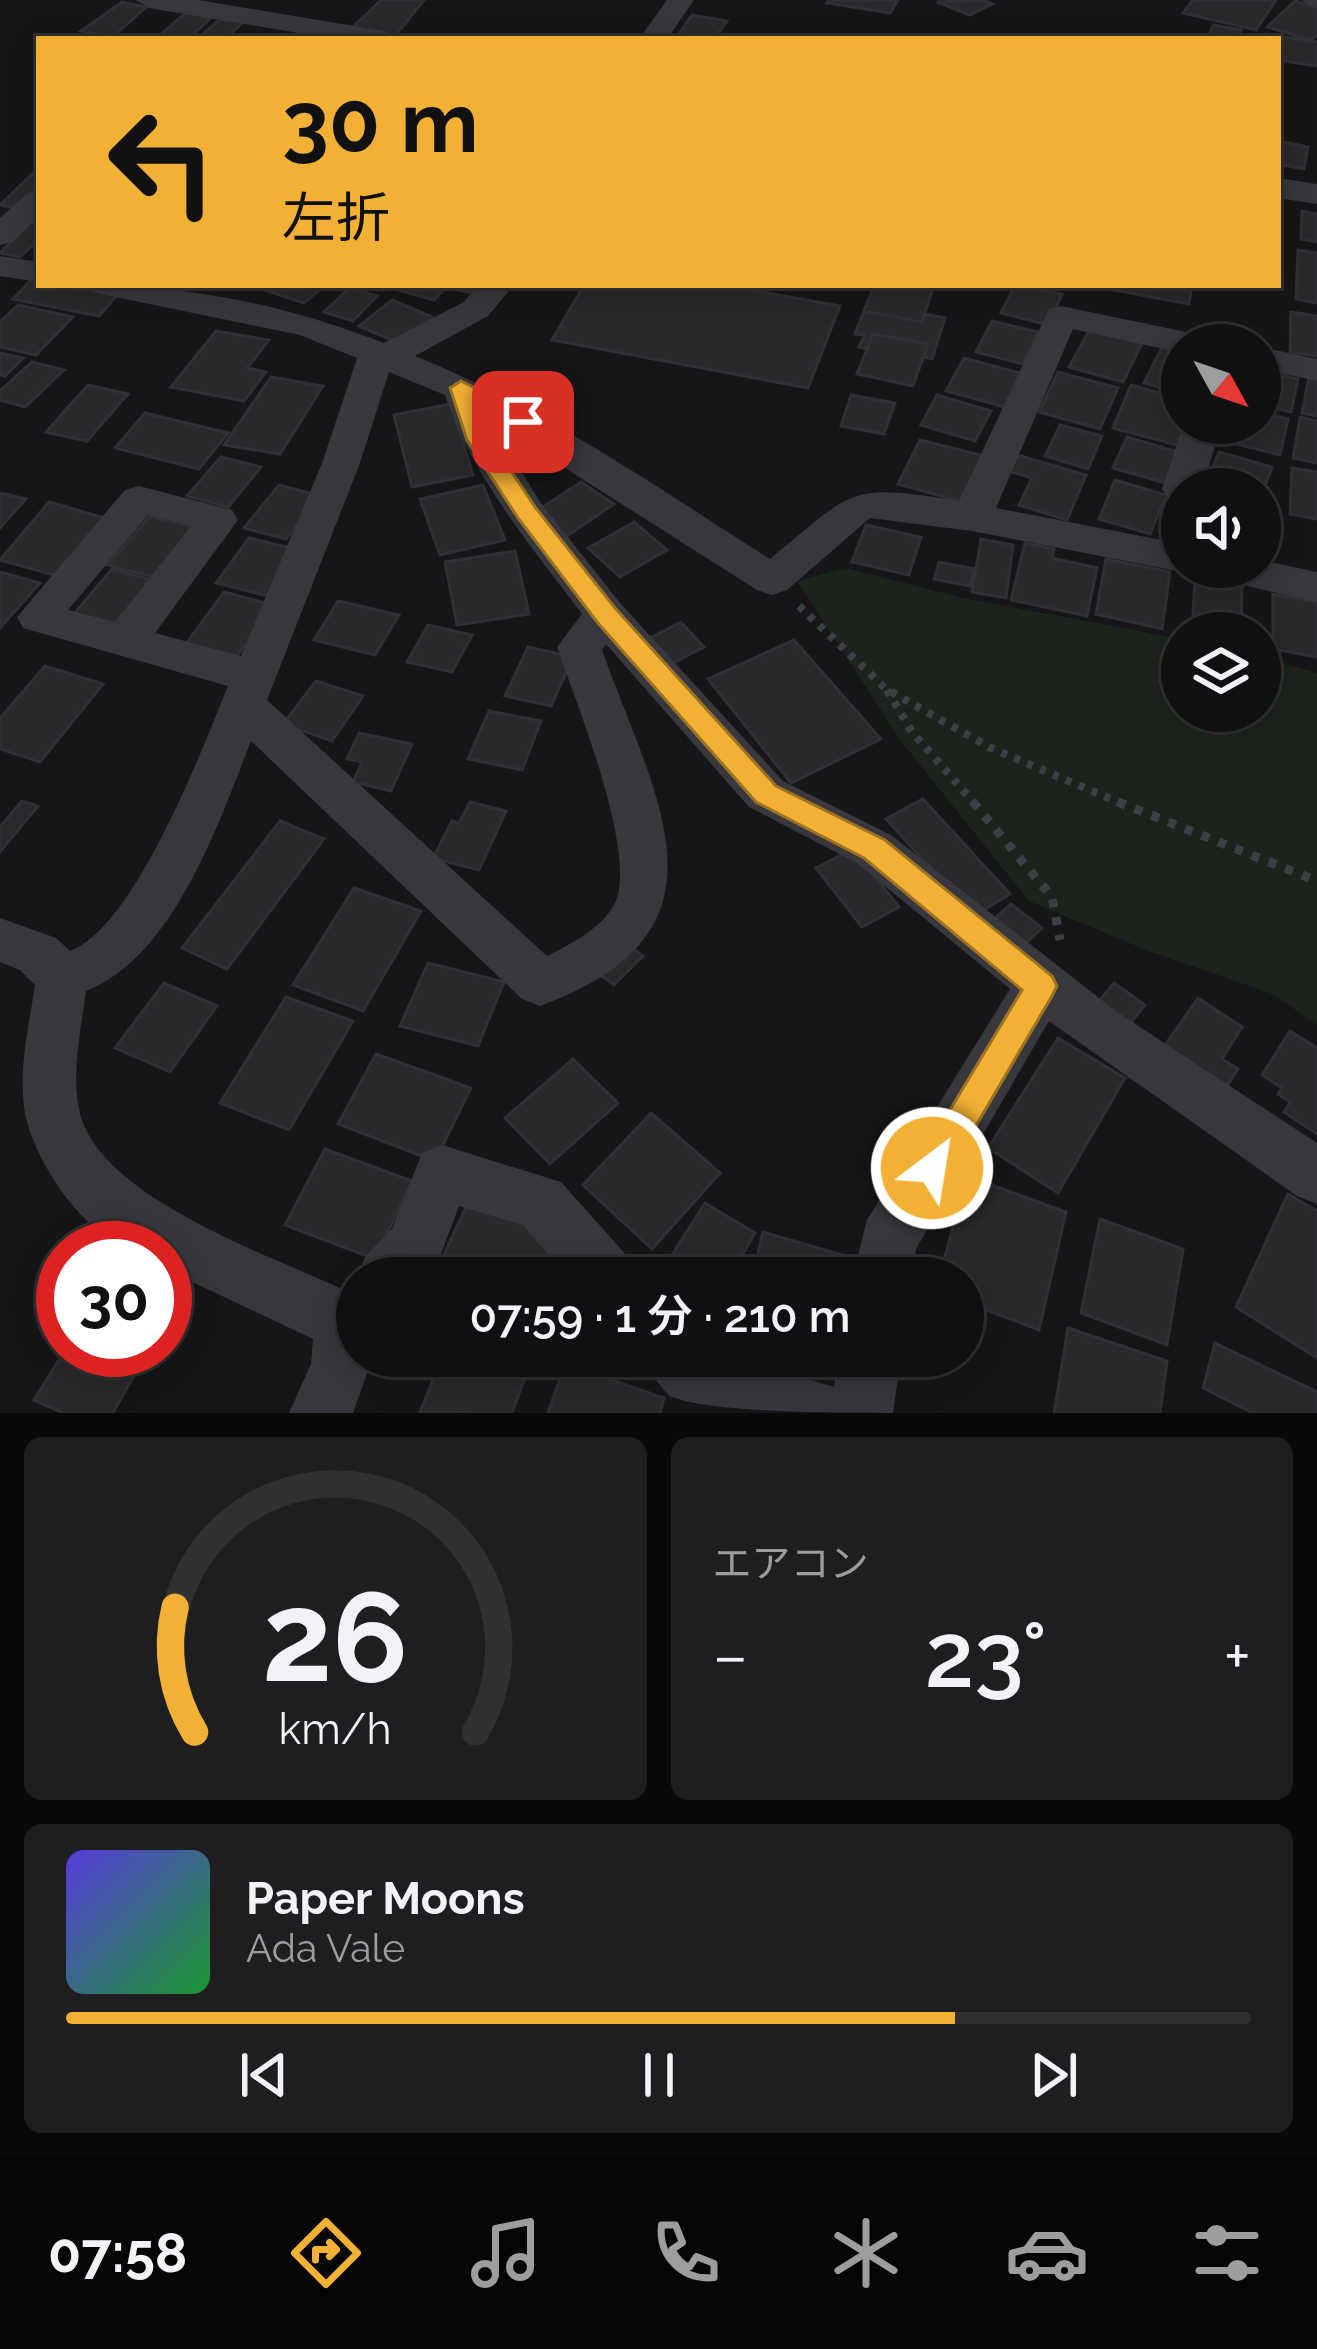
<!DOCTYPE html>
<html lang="ja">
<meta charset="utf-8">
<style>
:root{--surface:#101012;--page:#1e1e20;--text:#f1f3f6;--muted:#9c9d9f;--line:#303032;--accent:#f2b134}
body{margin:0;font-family:Raleway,"Noto Sans JP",sans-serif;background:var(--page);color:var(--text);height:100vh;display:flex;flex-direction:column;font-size:45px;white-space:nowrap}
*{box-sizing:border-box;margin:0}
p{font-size:39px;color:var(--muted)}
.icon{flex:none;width:66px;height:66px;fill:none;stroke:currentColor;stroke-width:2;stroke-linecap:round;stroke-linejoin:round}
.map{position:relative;height:1413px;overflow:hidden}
.panel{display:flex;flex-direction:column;gap:24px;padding:24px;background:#09090a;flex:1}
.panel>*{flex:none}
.top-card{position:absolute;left:36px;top:36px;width:1245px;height:252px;border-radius:0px;box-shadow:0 6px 30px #0003,0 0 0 3px var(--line);background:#f2b134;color:#111;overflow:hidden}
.needle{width:78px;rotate:130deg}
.buttons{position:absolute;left:1161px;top:324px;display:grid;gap:24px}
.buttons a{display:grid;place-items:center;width:120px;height:120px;border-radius:50%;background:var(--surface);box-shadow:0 6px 30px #0003,0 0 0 3px var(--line);font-size:60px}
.speed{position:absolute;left:36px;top:1221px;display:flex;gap:24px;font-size:60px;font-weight:700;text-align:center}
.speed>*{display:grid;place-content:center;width:156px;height:156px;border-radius:50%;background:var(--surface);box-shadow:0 6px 30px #0003,0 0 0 3px var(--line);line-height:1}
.speed .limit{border:18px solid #d22;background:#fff;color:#111}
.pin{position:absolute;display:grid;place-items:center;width:102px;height:102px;color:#fff;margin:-51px;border-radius:24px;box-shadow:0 6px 18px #0006}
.me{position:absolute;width:132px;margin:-66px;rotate:31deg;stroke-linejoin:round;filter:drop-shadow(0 0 9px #0008)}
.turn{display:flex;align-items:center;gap:42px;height:252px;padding:0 48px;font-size:54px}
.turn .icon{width:156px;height:156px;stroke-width:2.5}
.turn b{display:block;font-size:84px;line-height:102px}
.big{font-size:90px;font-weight:600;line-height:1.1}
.panel .card{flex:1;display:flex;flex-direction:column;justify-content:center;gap:18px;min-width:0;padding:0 42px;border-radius:18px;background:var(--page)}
.panel .dial{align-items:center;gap:0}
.dial svg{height:312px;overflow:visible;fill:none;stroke:var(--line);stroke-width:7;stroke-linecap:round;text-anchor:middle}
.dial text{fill:var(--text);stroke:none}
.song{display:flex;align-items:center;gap:36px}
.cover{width:144px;height:144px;border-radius:18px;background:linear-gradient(135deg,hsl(250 70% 55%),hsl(130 70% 35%))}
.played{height:12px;border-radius:6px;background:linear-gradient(90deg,var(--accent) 75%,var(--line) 75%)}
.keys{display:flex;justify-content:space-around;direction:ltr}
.heat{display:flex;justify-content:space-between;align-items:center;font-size:66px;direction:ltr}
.panel .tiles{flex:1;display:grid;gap:24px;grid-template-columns:1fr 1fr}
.card:last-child{grid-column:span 2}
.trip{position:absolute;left:336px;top:1257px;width:648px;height:120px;border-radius:60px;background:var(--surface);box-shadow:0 6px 30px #0003,0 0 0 3px var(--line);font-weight:600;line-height:120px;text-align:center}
.tab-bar{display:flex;height:192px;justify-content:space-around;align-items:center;background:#060607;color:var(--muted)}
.tab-bar .icon{width:84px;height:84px}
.tab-bar .on{color:var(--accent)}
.tab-bar b{font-size:54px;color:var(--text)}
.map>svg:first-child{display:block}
.green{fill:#1c231d}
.building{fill:#29292c;stroke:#303034;stroke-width:3}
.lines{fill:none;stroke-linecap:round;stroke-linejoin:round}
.path-far1{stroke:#3d3f44;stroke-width:8;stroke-dasharray:6 8;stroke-linecap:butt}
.path{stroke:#3d3f44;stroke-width:9;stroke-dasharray:8 10;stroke-linecap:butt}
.street{fill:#37383d;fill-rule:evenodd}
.route{fill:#f2b134;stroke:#9d7322;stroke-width:3}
</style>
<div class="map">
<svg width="1317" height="1413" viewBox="0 0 1317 1413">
<rect width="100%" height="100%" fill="#161618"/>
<!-- green -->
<path class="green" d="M845,568l118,30 219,41v72h78v-54l57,16v352l-44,-31 -122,-42 -122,-51 -128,-160 -104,-160z"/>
<!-- building -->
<path class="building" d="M381,0h43l-28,35 -45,-6z
M829,0h69l-8,13 -63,-10z
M983,0l9,4 -22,11 -33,-13z
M1193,0h83l-20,30 -73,-17z
M1295,1l22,6v28l-6,5 -44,-13z
M122,2l24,5 -33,30 -32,-6z
M185,13l27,4 -24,22h-32z
M692,15l35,6 -13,18 -38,-1z
M220,19l23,3 -18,17h-28z
M1213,25l28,5 -3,9h-30z
M1265,34l52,8v24l-39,-6v-21h-14z
M1279,141l29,6 -4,22 -26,-5z
M39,167v24l-21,18 -18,-4z
M1302,211l15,3v28l-16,-3z
M37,215l2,24 -19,18 -20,-4z
M1298,250l19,3v50l-21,-4z
M34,277l5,8h35l45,8 -20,23 -86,-17z
M270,285h55l-21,18 -40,-13z
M394,285h91l-8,9 -31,-7 -12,13 -43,-12z
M584,285h138l118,21 -32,82 -256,-48z
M874,285h60l-12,37 -58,-11z
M1015,285l47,9 -14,31 -47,-12z
M1115,285h77l-3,19 -75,-14z
M349,288l28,8 -24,25 -29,-9z
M392,300l40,17 -33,26 -40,-17z
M18,305l55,12 -37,38 -36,-8v-25z
M864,311l58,11 2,-8 21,4 -13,41 -9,-2 5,-13 -55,-10 -6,15 -8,-2 6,-12 -10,-1z
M1291,312l26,4v40l-27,-4z
M992,321l46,11 -15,32 -47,-12z
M1090,329l52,14 -19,39 -54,-15z
M216,331l53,9 -22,28 19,4 -22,29 -73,-14z
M873,334l55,10 -15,42 -56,-12z
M1162,347l20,5v42l-38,-11z
M0,353l23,5 -18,18 -5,-1z
M964,358l56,15 -15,34 -59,-16z
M32,362l32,8 -39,37 -25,-7v-9z
M1260,370l38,9 -7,33 -31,-7z
M1058,372l60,16 -18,41 -61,-17z
M271,377l52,9 -43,68 -56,-9z
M1309,377l8,2v37l-15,-3z
M88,385l40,9 -41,47 -41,-9z
M1131,385l51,14v24h7l-9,23 -67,-18z
M851,395l44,8 -11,31 -43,-8z
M937,395l54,16 -16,30 -54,-16z
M451,404l22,71 -61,12 -18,-72z
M145,413l83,20 -29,36 -84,-21z
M1260,413l28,6 -8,36 -72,-18 4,-14h48z
M1300,417l17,4v42l-24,-5z
M1060,425l42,11 -14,33 -43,-13z
M1127,437l51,15 -13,31 -52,-15z
M532,440l19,15 -35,20 -19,-16z
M920,440l64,16 -21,46 -65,-18z
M1219,452l53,15 -12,32v-10l-54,-4z
M1014,454l72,21 -19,45 -48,-15 13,-27 -27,-8z
M221,457l40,10 -33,40 -41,-11z
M1292,468l25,4v47l-27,-5z
M1115,480l51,15 -16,39 -51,-15z
M581,482l33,22 -53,36 -23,-30z
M279,485l42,11 -35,43 -42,-11z
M483,485l22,55 -65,15 -20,-56z
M0,493l26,6 -26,29z
M49,502l56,16 -51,57 -54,-15z
M1260,510l13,3 -8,53 -5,-1z
M150,516l47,12 -40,50 -49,-13z
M634,522l33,28 -47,27 -32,-29z
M866,525l55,12 -12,38 -57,-13z
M249,538l51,12 -32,46 -52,-13z
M981,539l32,6 -7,53 -34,-6z
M1025,543l29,6 -2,9 45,10 -10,48 -76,-16z
M515,551l14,63 -72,11 -12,-63z
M1106,559l64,13 -8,57 -66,-15z
M939,562l35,7 -4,17 -36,-7z
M112,569l39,11 -37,45 -40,-11z
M0,572l40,11 -40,45z
M1195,579l47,8 -1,46h-49z
M224,592l49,13 -40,57 -50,-14z
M1273,594l44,8v55l-44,-8z
M338,601l61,14 -24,40 -61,-15z
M681,622l23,25 -33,17 -23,-25z
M428,625l44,10 -20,37 -45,-10z
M794,640l87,99 -90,44 -83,-104z
M528,647l45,10 -22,49 -46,-10z
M45,666l58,18 -63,78 -40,-13v-31z
M316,681l47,15 -31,45 -49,-17z
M489,711l52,10 -19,49 -54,-11z
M359,733l53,11 -21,47 -38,-9 9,-20 -15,-3z
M923,799l87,95 -36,22 -88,-97z
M22,801l16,5 -38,46v-25z
M470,802l36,9 -27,59 -46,-12 19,-37 7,2z
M280,821l44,18 -97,130 -45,-21z
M853,849l46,58 -37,20 -46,-59z
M354,888l67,23 -58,100 -70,-26z
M1011,904l31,24 -27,25 -31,-25z
M626,944l17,12 -29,29 -17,-13z
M428,963l76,19 -26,64 -78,-20z
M164,983l53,23 -47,66 -55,-24z
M1114,983l31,22 -23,28 -31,-22z
M286,997l67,24 -64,109 -69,-27z
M1198,998l44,29 -20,32 16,10 -19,29 -54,-53z
M1290,1031l27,17v86l-33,-22 6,-10 -12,-8 4,-6 -20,-13z
M1058,1038l67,40 -67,115 -70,-45z
M376,1054l95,34 -36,73 -97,-37z
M573,1059l45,44 -68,61 -45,-46z
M651,1113l69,60 -68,76 -69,-64z
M325,1149l87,32 -37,78 -90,-34z
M967,1176l99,36 -27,118 -76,-29v-23h-24z
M1288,1194l29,17v147l-81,-51z
M468,1203l91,35 -17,40h-109z
M705,1203l50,30 -26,45h-45l-19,-12z
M1100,1219l83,30 -16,96 -86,-32z
M763,1232l90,26 -4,20h-97z
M1068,1328l99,33 -7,52h-106z
M1215,1343l102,49v21h-64l-50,-25z
M65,1350h83l-35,63h-50l-29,-13z
M443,1356h90l-21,57 -92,-1z
M565,1364l99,34 -4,15h-112z"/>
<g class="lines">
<!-- path-far1 -->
<path class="path-far1" d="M799,606l87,83 105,59 134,57
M887,690l25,42 64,73"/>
<!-- path -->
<path class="path" d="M973,802l79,95 8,43
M1118,802l199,79"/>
<!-- street -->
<path class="street" d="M136,0h62l186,31 14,8h-64l-185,-31z
M667,0h27l-27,39h-28z
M1302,0h15v9z
M1278,178l39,6v20l-39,-6z
M39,190v27l-27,25 -12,3v-27l28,-25z
M0,256l39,6v20l-39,-6z
M89,285c101,0 201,21 295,58l80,-41 14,-17h36l-26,31 -73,40c127,51 240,130 355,203 85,-70 77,-76 189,-58l90,-192 12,-3 149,31 5,8h-33v8l-109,-24 -77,179 186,36v23h15l-15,5 -210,-41 -102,-13 -83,72 -15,5 -15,-5 -266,-169 49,81 81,102 162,177 108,54 226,177 200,131v61l-20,-8 -248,-175 -133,228 -4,29h-60l15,-58 143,-231 -153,-126 -108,-56 -143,-163 -4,6c54,151 141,282 -62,356l-18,-7 -271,-258c-32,81 -77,216 -165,250 -5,40 -17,89 -4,129 28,83 201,140 275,176v60h16l-20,57h-64l22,-49 2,-25 -148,-70v-21c-11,0 -27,3 -38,-1 -47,-15 -97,-93 -103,-140 -5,-41 5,-82 11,-122l-15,-15 -20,-8v-44l56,20 14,13c65,-24 132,-202 158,-265l-205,-58 -6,-11 108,-127 14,-4 93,24 6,10 -83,113 86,23 81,-193 35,-105 -57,-23 -194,-40 -12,-3zM389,372l56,23c28,83 85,150 137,219l-25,33c19,55 77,197 60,251 -10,28 -46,46 -70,58l-280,-256 93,-237zM148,515l43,11 -76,96 -47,-12z
M1260,347l57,12v22l-57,-12z
M1184,423h38l-20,66h-20v13l-14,-4 -6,-9z
M1260,560l57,12v30l-109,-25 -6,-10h58z
M442,1145l119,37 67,75 9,21h-69l-45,-53 -64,-19 -24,64 -8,8 -70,2 8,-23 27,-28 30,-76z
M645,1356h89l100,31 5,-31h62l-8,57c-51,0 -186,0 -223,-17 -13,-11 -19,-26 -25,-40z"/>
</g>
<!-- route -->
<path class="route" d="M461,381l70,35 3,6 -11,7 -44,-22 11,32 45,68 80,101 161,178 109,54 167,136 5,10 -5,10 -108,184 -12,5 -12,-5 -5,-12 107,-178 -158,-132 -108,-56 -159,-180 -79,-104 -51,-78 -17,-52z"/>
</svg>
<div class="buttons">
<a><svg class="needle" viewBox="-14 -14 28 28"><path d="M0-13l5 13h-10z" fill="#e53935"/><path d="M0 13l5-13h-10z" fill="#9c9d9f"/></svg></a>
<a><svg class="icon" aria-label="sound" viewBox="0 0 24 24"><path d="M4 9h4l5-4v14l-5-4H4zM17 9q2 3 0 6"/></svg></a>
<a><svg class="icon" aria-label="layers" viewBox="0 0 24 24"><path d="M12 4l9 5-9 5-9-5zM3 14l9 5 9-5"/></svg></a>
</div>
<div class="speed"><div class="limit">30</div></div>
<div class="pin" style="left:523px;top:422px;background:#d93025"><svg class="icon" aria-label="arrive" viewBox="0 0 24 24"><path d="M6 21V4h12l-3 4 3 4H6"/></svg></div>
<svg class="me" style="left:932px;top:1168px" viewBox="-20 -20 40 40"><circle r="17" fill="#f2b134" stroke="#fff" stroke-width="3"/><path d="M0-11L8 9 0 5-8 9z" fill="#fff"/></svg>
<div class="trip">07:59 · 1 分 · 210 m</div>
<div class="top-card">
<div class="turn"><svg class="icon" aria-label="left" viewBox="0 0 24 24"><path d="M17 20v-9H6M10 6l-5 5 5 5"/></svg><div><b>30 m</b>左折</div></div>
</div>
</div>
<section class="panel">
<div class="tiles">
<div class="card dial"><svg viewBox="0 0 100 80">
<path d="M14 69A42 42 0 1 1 86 69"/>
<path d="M14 69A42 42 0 0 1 9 37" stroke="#f2b134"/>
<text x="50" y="56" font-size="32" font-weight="700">26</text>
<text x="50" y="72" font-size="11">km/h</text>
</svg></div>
<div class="card"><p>エアコン</p>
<div class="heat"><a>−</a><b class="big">23°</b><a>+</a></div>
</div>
<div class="card">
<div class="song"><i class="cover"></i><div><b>Paper Moons</b><p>Ada Vale</p></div></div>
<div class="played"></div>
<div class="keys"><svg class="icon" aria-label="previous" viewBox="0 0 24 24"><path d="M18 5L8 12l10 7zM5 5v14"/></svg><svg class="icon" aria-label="pause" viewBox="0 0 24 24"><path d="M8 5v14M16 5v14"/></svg><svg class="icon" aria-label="next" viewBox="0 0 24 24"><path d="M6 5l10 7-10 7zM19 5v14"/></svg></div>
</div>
</div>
</section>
<nav class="tab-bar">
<b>07:58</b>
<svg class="icon on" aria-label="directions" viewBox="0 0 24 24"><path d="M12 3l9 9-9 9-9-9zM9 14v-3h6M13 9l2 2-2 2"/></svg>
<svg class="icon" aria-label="music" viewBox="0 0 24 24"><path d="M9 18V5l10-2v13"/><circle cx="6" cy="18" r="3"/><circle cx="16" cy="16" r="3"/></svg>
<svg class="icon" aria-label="phone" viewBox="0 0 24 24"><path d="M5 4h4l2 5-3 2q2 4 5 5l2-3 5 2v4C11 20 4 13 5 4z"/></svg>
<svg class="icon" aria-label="climate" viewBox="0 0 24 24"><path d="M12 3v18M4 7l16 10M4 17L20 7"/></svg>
<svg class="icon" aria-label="car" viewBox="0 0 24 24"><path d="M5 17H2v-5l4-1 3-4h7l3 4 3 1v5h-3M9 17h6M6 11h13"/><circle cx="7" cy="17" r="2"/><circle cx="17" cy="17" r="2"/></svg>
<svg class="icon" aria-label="filters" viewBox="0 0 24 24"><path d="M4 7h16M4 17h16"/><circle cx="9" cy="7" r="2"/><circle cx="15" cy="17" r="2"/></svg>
</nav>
